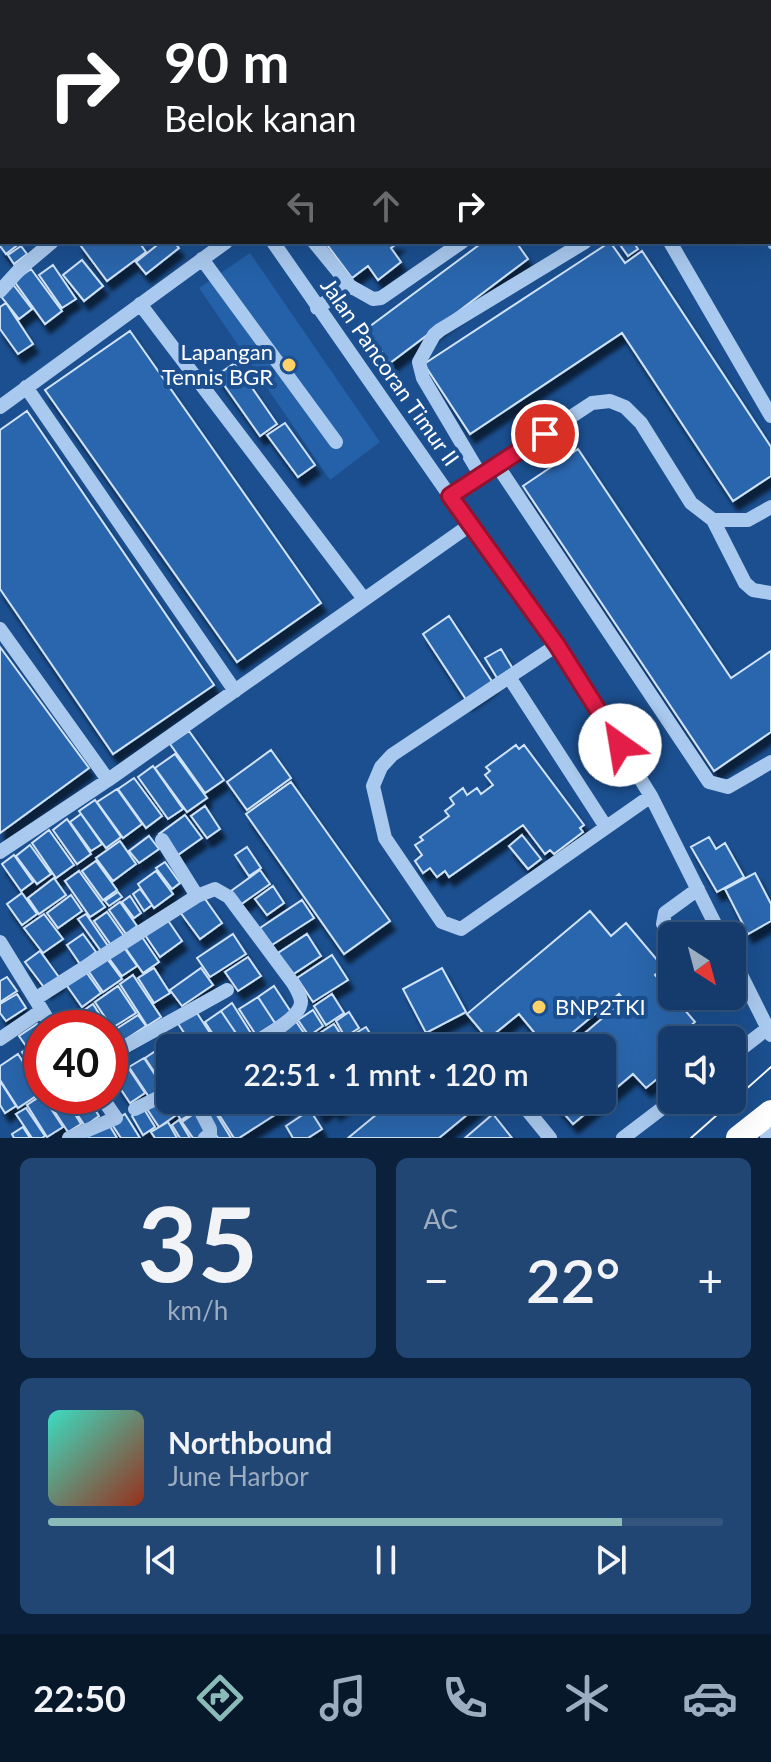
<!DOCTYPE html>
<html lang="id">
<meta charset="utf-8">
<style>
:root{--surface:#143b6b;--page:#214673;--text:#f1f3f6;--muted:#9dadc1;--line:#33557e;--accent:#8bbbb9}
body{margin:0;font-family:Lato,sans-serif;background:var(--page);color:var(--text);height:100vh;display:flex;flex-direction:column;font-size:30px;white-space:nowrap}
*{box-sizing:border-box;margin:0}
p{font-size:26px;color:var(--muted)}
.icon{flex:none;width:44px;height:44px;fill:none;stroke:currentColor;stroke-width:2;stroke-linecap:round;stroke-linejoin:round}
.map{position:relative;height:1138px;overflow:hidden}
.panel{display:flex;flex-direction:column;gap:20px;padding:20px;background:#0b203b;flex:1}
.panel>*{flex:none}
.hud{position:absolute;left:0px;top:0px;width:772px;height:244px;box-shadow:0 8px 32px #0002,0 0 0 2px var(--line);background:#202124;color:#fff;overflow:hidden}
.needle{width:52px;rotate:144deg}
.fabs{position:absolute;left:658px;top:922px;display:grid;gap:16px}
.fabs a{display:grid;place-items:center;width:88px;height:88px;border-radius:12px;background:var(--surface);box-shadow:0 8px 32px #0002,0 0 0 2px var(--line);font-size:40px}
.speed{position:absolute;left:24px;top:1010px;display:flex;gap:16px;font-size:40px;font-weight:700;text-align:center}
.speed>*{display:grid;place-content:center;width:104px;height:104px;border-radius:50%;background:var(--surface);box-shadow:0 8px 32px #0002,0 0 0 2px var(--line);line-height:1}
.speed .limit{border:12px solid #d22;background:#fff;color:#111}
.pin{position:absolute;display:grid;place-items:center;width:68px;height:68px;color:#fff;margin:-34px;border:4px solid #fff;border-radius:50%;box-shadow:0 2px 8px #0007}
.me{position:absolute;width:88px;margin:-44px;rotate:328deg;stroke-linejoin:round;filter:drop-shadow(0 0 6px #0008)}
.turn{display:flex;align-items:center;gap:28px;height:168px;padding:0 32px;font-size:36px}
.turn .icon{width:104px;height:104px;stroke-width:2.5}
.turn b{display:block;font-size:56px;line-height:68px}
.lanes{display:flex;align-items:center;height:76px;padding:0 32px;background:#0003;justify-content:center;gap:40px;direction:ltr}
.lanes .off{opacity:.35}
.big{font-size:60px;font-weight:600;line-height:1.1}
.panel .tile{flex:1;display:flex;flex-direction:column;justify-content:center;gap:12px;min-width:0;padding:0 28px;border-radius:12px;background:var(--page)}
.panel .dial{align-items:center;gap:0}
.dial b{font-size:104px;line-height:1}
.song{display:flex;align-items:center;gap:24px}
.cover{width:96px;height:96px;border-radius:12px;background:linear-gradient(135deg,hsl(170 70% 55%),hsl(10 70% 35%))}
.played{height:8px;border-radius:4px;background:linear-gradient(90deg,var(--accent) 85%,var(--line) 85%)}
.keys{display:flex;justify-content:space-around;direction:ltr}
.heat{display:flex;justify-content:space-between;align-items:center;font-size:44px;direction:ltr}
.panel .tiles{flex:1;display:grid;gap:20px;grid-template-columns:1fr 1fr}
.tile:last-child{grid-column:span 2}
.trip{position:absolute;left:156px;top:1034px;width:460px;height:80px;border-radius:12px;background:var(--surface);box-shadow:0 8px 32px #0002,0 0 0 2px var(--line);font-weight:600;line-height:80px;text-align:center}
.dock{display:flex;height:128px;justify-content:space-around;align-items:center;background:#08182b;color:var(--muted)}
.dock .icon{width:56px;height:56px}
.dock .active{color:var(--accent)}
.dock b{font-size:36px;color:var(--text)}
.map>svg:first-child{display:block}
.green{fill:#2461a8}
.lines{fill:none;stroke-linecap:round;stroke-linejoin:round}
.stream{stroke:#9cc4f0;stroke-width:6}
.building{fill:#2a66ad;stroke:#cfe3fa;stroke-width:2;filter:url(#shadow)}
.minor{stroke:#a9c9ee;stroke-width:14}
.highway{stroke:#fff;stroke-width:24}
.tram{stroke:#fff;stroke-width:2}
.route-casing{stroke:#92132f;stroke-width:20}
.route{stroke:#e11d48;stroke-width:14}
.poi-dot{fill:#ffd166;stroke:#1b4f8f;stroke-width:3}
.labels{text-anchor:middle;stroke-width:8;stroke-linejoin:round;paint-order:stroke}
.poi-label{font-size:22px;fill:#fff;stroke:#1b4f8f;text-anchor:end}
.street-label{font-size:22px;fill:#fff;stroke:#1b4f8f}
</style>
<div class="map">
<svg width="771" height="1138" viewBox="0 0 771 1138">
<defs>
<filter id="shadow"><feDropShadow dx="5" dy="9" stdDeviation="2" flood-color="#0009"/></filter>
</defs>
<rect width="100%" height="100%" fill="#1b4f8f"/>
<!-- green -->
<path class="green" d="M250,253l130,189 -50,38 -131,-192z"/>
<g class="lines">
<!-- stream -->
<path class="stream" d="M598,0l1,2
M770,242l1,4"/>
</g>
<!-- building -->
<path class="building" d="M2,120v67l-2,-3z
M0,215l2,27 18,1 -14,11 -6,-8z
M78,242h61l7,10 -39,29z
M161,242h13l5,6 -33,26 -10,-12z
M325,242h74l-8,6 10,14 -23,18 -10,-14 -16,12z
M483,242h33l12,17 -138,104 -25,-33z
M610,242l15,21 17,-12 129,196v29l-38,25 -111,-168 -152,101 -46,-70z
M618,242h15l5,7 -10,7z
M21,246l6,8 -13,10 -6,-9z
M82,260l21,26 -19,15 -21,-26z
M53,265l23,34 -14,9 -23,-33z
M31,269l31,42 -17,13 -31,-43z
M12,283l20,26 -13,10 -19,-24z
M6,303l27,41 -15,10 -18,-25v-22z
M130,331l191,272 -84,59 -192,-272z
M235,363l42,61 -17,12 -43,-61z
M27,411l187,274 -101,69 -113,-165v-159z
M285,423l30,42 -17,12 -31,-42z
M578,449l153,229 40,-27v81l-57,39 -191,-285z
M449,616l44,67 -26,18 -44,-67z
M0,647l89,121 -89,65z
M501,649l12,20 -16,9 -12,-20z
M189,731l35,49 -19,13 -35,-49z
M516,745l3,4 5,-4 60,80 -4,3 3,4 -29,22 -4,-4 -5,4 -22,-29 -74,52 -4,-6 -8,6 -7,-9 -7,5 -8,-12 7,-6 -7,-10 8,-5 -3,-3 29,-21 -4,-5 9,-7 -4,-6 13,-10 4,7 10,-7 4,6 12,-9 -8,-10 5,-4 -4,-4z
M271,750l20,28 -44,32 -20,-28z
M175,754l32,44 -20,14 -32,-44z
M153,766l30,43 -15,10 -30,-42z
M134,778l28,38 -16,12 -28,-39z
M291,782l99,139 -46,33 -98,-140z
M117,789l25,35 -19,14 -26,-36z
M95,800l26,37 -15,11 -27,-37z
M205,806l15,23 -13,9 -16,-22z
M81,814l21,30 -11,7 -21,-29z
M185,815l17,23 -27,19 -16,-23z
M67,819l24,35 -14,10 -24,-34z
M49,830l25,35 -18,13 -24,-35z
M522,835l19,24 -13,10 -19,-23z
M149,836l10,13 -20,14 -10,-12z
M709,837l7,12 9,-6 19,34 -27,15 -26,-45z
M120,841l16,23 -23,17 -17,-23z
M30,845l21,29 -14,10 -21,-28z
M247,847l14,21 -12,8 -14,-21z
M14,855l19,27 -12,9 -19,-27z
M96,861l21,29 -14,10 -21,-29z
M165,862l15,21 -8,6 -16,-21z
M260,870l10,14 -30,21 -9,-14z
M79,871l26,36 -15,10 -25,-36z
M156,871l17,23 -19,14 -16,-24z
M755,873l16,31v17l-23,13 -23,-45z
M54,878l12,17 -27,19 -11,-16z
M273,886l11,17 -17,12 -12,-16z
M140,889l12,16 -8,6 -11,-17z
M118,892l4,5 -13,9 -4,-5z
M22,893l15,21 -15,11 -15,-21z
M71,895l11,16 -24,17 -11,-15z
M130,896l11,17 -7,5 -12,-16z
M203,896l19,27 -22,16 -20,-27z
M302,900l12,18 -42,27 -12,-17z
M120,902l17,24 -11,8 -17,-24z
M590,911l21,25 15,-13 38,45 -9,7 40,47 -32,27 9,11v7l-26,21 -13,-14 -31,26v-52h-35l57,-48 -5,-6 -65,54h-7l-28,-34 -31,25 -21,-25z
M107,912l17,24 -13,9 -17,-24z
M44,914l19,25 -20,14 -19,-25z
M86,914l22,32 -7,5 -23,-32z
M167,919l15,22 -22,16 -15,-22z
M83,934l13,18 -16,12 -13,-19z
M140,934l19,28 -16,11 -19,-27z
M233,934l13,20 -36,23 -13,-19z
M307,934l14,22 -29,19 -14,-22z
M123,946l14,20 -15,10 -14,-19z
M40,951l21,29 -15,10 -21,-28z
M332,955l16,25 -35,22 -16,-24z
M105,956l17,23 -19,13 -16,-23z
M248,957l13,19 -23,15 -13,-19z
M154,968l16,25 -16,10 -16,-25z
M201,968l12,17 -31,21 -12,-16z
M442,968l24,44 -40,21 -23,-44z
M84,969l17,24 -19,14 -17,-24z
M133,975l28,42 -14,9 -27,-42z
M7,977l10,14 -17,11v-21z
M118,986l18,27 -24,15 -17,-26z
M274,986l17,26 -16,11 -17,-26z
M17,994l9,14 -20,13 -6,-8v-9z
M332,994l12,19 -18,12 -12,-19z
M258,997l17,26 -19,12 -17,-26z
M232,1003l22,35 -10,7 -23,-34z
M93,1004l15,24h-18l-10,-15z
M195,1010l17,26 -18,12 -17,-26z
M313,1010l10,16 -14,10 -11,-16z
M221,1011l23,34 -4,3h-18l-17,-26z
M349,1012l10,16 -14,9 -9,-16z
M138,1015l8,11 -26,17 -7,-12z
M295,1020l15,22 -9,6h-6l-13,-20z
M37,1024l5,11 -16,11 -7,-10z
M334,1024l9,14 -15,10h-10l-6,-10z
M366,1027l12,19 -3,2h-16l-8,-12z
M280,1030l12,18h-25l-4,-7z
M178,1033l5,8 -20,14 -6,-9z
M213,1035l8,13h-18l-3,-4z
M472,1035l11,13h-27z
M349,1037l8,11h-25z
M42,1039v37l-3,2 -17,-26z
M157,1050l13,20v19l-3,2 -22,-33z
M18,1054l24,38 -24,16 -18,-28v-14z
M144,1058l19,29 -14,10 -20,-30z
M127,1066l18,27 -15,10 -18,-27z
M0,1081l16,25 -11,7 -5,-8z
M42,1095l21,32 -16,10 -20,-32z
M65,1096h21l13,20 -14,10z
M170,1097v3h21l-16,11 -8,-12z
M65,1098l16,26 -13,8 -17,-26z
M164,1098l11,18 -16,11 -12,-18z
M197,1100h14l6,9 -13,7z
M213,1100h23l-16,10z
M237,1100h61l-59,38h-5l-16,-25z
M311,1100h15l4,7 -10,7z
M328,1100h24l-17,11z
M394,1100h91l-46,38h-91z
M552,1100h50l-29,24z
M193,1101l4,9 -16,10 -5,-8z
M26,1108l19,28 -3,2h-10l-16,-24z
M144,1109l11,18 -12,8 -11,-19z
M310,1110l12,19 -14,9h-15l-7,-12z
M198,1111l10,20 -10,7h-5l-11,-16z
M215,1112l16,26h-13l-13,-20z
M125,1114l15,24h-19l-10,-15z
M493,1114l19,24h-47z
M179,1120l11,18h-10l-8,-13z
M168,1122l9,16h-22l-4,-6z
M108,1123l9,15h-28l-1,-2z
M23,1127l7,11h-16l-2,-4z"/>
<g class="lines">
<!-- minor -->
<path class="minor" d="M51,0l2,2
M91,2l3,-2
M0,73l2,-1
M273,242l197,283 87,120 94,151 70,140
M314,242l36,44
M670,242l101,174
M202,259l134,183
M0,291l20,-22 32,-27
M140,304l224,295
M317,308l33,-22 23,13 8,-1 81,-56
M26,387l209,304
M0,407l226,-165
M497,465l212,317 19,5 43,-25
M481,476l-58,-98 -4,-16 15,-27 6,-5 145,-88
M450,496l142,-93 18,-2 15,6 16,16 50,80 22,17h35l23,-13
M713,520l32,63 8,7 18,3
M0,629l108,151
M557,645l-165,110 -11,12 -8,19 12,52 57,84 19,7 190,-133
M509,677l97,150
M162,840l35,56
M0,852l108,-72 362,-255
M672,939l-9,-15 2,-11 33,-24
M0,942l53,86
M732,957l39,78
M35,999l162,-103 18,-7 14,8 64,86c3,5 7,11 8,18 1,17 -40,38 -54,47
M0,1039l41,-28
M110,1055l117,-65
M732,1056l36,-28
M195,1100l15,29v5l-5,4
M519,1100l31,38
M135,1109l35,-17
M69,1138l47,-20 -15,-22
M623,1138l50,-38
M767,1138l4,-3"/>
<!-- highway -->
<path class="highway" d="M738,1138l33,-26"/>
<!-- tram -->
<path class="tram" d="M691,1138l80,-71"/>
</g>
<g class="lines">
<!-- route casing -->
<g class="route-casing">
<path id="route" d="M545,434l-95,62 107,149 63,100"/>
</g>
<!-- route -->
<use href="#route" class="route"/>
</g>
<!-- markers -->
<g class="poi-dot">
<circle cx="289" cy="365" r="8"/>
<circle cx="539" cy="1007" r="8"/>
</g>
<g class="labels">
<!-- poi labels -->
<g class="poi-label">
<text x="273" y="360">Lapangan<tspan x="273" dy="25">Tennis BGR</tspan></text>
<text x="555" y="1015" text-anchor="start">BNP2TKI</text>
</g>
<!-- street labels -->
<g class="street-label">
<text transform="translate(390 372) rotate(55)" y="8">Jalan Pancoran Timur II</text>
</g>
</g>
</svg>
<div class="fabs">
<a><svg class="needle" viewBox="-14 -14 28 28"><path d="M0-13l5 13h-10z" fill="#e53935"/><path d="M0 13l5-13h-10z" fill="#9dadc1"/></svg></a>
<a><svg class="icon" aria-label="sound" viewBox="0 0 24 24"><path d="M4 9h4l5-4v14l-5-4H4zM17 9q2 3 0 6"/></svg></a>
</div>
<div class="speed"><div class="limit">40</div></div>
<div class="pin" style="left:545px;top:434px;background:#d93025"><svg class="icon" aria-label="arrive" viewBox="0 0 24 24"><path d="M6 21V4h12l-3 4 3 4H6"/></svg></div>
<svg class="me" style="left:620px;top:745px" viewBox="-20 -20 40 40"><circle r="19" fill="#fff"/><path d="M0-13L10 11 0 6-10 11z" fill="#e11d48"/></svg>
<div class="trip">22:51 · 1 mnt · 120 m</div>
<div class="hud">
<div class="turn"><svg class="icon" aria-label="right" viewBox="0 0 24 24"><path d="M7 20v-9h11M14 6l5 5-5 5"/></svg><div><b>90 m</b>Belok kanan</div></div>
<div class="lanes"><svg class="icon off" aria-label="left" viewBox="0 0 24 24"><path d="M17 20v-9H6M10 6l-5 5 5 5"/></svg><svg class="icon off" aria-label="ahead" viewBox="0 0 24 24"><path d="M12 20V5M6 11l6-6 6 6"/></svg><svg class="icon" aria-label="right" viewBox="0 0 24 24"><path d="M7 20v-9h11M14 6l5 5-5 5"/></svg></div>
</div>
</div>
<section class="panel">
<div class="tiles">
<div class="tile dial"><b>35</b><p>km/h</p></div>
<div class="tile"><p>AC</p>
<div class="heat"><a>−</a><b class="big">22°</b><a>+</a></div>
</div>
<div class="tile">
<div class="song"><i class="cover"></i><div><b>Northbound</b><p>June Harbor</p></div></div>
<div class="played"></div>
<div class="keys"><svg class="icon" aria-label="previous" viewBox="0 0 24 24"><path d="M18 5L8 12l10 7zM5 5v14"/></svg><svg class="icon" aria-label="pause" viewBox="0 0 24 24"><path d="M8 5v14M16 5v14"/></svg><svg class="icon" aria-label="next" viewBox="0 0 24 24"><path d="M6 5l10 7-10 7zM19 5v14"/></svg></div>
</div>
</div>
</section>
<nav class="dock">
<b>22:50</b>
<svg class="icon active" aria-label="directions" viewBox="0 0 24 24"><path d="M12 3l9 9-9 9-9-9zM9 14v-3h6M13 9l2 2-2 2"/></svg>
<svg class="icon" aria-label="music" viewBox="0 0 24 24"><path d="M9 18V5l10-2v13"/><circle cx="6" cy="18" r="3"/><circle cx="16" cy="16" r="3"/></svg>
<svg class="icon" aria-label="phone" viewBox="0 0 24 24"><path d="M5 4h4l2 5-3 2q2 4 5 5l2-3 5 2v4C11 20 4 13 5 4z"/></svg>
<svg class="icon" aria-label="climate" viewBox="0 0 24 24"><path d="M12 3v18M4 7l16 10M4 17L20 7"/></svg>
<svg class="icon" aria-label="car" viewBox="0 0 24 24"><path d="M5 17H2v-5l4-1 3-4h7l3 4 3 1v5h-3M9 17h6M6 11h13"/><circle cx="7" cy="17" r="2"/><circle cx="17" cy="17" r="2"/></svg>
</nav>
